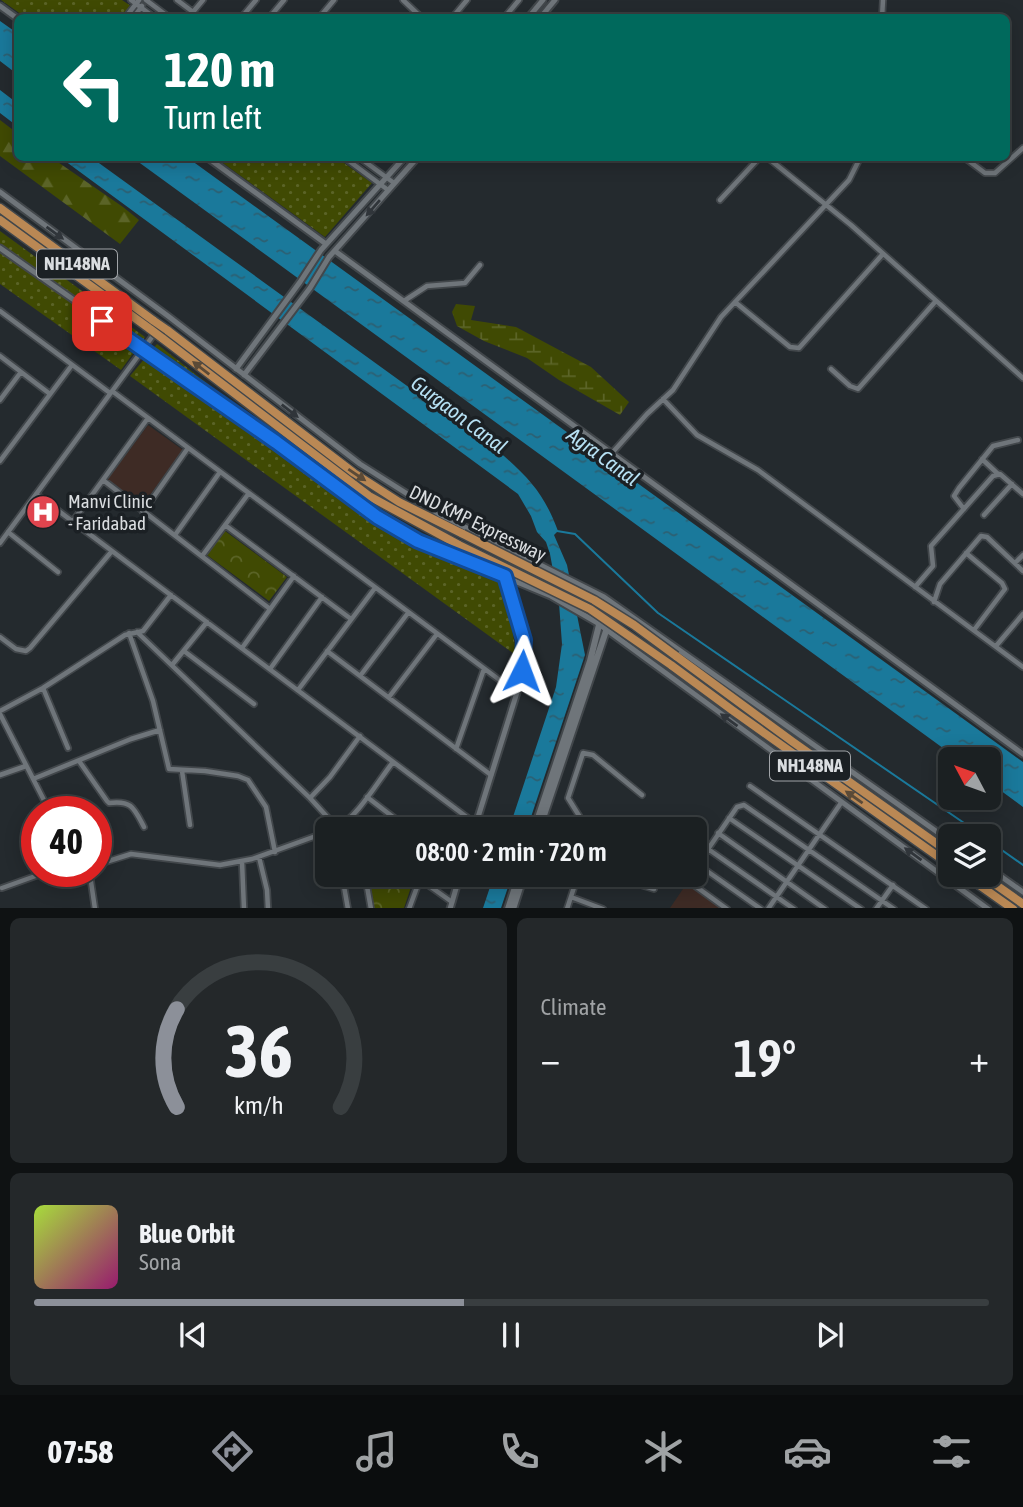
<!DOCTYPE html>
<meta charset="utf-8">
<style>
:root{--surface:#1b2022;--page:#24282a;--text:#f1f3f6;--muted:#a0a3a5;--line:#393e40;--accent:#8c9099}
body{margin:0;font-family:"Asap Condensed",sans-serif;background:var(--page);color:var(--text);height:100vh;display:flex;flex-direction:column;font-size:26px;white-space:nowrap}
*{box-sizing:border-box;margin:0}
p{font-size:23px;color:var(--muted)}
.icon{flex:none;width:38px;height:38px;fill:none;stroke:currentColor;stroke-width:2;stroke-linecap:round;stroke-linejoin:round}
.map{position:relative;height:908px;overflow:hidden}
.sheet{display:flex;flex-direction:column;gap:10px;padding:10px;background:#0f1213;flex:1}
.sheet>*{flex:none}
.banner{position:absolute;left:14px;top:14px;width:996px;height:147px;border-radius:10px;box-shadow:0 4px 18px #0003,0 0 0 2px var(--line);background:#00695c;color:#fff;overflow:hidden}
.needle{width:46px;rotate:311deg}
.fabs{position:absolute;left:938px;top:747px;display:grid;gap:14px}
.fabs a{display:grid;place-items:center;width:63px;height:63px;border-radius:10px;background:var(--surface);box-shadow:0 4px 18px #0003,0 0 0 2px var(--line);font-size:35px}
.speed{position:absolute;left:21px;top:796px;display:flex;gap:14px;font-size:35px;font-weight:700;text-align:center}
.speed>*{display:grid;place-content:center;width:91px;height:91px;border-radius:50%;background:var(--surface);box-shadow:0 4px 18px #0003,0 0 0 2px var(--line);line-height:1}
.speed .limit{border:10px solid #d22;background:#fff;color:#111}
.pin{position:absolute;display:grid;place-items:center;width:60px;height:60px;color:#fff;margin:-30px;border-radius:14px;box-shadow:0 4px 10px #0006}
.me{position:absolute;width:77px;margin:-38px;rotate:3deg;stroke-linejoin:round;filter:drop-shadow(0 0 5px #0008)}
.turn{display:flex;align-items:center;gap:24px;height:147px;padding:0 35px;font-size:32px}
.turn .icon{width:91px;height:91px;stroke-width:2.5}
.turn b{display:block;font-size:49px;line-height:60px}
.big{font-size:52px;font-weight:600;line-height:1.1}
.sheet .card{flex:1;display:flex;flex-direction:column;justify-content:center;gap:10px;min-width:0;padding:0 24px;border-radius:10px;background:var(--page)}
.sheet .dial{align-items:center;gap:0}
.dial svg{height:182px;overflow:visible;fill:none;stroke:var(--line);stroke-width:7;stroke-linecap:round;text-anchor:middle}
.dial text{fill:var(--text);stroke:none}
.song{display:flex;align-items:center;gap:21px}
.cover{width:84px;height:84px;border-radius:10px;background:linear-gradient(135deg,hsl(80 70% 55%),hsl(320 70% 35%))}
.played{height:7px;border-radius:4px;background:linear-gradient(90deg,var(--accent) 45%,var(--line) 45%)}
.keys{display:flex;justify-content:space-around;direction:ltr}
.heat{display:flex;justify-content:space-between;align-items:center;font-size:38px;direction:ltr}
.sheet .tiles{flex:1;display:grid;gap:10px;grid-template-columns:1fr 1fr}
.card:last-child{grid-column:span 2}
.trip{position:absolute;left:315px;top:817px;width:392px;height:70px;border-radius:10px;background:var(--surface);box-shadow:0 4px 18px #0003,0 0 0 2px var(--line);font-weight:600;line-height:70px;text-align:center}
.dock{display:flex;height:112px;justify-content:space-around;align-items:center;background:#0b0d0e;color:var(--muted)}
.dock .icon{width:49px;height:49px}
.dock .active{color:var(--accent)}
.dock b{font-size:32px;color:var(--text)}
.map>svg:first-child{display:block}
.education{fill:#3e2b25}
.grass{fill:url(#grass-dots)}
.forest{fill:url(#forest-firs)}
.wetland{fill:url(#wetland-marsh)}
.park{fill:url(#park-crowns)}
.water{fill:url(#water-ripples)}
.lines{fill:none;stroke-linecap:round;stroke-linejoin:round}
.stream{stroke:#1a799b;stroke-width:2}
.minor-casing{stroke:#42474b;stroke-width:8}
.tertiary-casing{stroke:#42474b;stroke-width:9}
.secondary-casing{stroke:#42474b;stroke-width:10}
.trunk-casing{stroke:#42474b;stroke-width:11}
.minor{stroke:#6f757a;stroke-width:4.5}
.tertiary{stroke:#6f757a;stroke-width:5}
.secondary{stroke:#6f757a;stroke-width:6}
.trunk{stroke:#ba8854;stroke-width:8}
.trunk-bridge-casing{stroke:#42474b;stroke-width:11;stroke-linecap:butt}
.trunk-bridge{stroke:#ba8854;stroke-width:8}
.oneway{fill:#30353a}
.oneway2{fill:#5b4a37}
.route-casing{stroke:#114b97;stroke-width:18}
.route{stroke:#1a73e8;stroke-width:12}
.labels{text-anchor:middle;stroke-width:7;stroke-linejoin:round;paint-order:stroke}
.shield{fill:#1b2024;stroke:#a1a4a8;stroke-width:2}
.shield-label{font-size:18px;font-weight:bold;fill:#dadde0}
.poi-label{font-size:19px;fill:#dadde0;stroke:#1b2024;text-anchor:start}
.street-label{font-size:19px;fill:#dadde0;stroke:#1b2024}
.water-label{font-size:21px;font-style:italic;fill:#b7e1f4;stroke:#1b2024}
</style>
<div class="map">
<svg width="1023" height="909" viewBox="0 0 1023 909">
<defs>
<pattern id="grass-dots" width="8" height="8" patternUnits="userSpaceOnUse" patternTransform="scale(1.75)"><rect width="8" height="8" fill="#404a03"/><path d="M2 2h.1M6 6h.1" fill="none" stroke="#5b6427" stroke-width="1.8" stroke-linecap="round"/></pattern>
<pattern id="forest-firs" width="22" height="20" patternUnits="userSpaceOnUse" patternTransform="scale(1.75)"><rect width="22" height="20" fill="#404a03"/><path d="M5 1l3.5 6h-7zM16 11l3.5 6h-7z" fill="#5b6427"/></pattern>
<pattern id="wetland-marsh" width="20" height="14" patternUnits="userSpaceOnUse" patternTransform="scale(1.75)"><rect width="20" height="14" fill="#404a03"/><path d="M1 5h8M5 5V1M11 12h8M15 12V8" fill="none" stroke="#5b6427"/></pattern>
<pattern id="park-crowns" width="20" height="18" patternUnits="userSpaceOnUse" patternTransform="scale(1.75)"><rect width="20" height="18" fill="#404a03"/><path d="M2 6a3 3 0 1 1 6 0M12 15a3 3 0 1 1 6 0" fill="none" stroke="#5b6427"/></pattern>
<pattern id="water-ripples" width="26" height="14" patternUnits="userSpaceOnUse" patternTransform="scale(1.75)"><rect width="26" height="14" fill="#1a799b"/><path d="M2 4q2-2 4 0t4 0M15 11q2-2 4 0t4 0" fill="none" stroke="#2c6073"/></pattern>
</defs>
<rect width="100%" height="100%" fill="#242a2e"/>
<!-- education -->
<path class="education" d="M148,425l35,25 -41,56 -35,-26z
M687,883l36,25h-53z"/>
<!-- grass -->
<path class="grass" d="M1,0h121l9,6 -10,11h-96z
M216,158h121l35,25 -47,54z
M0,231l145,106 -24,33 -121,-86z
M157,344l184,144 149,83 14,16 13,69 -387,-280z"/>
<!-- forest -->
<path class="forest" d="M0,120l17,13 1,25h34l71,49 16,13 -19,24 -120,-88z"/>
<!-- wetland -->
<path class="wetland" d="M456,304l19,2 -4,14 45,7 75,40 38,35 -9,13 -61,-35 -32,-22 -43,-17 -27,-15 -5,-14z"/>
<!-- park -->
<path class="park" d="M225,531l62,46 -18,24 -62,-46z
M369,875h35l9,6 -9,27h-30z"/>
<!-- water -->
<path class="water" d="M0,21l17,12v41l-17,-13z
M0,90l17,13v23l-17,-13z
M61,158h31l412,298c27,24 41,40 54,75l-4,4 13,30 18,90 -58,174h-18l47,-142 6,-43 -3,-41 -9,-49 -4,-12 -9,-10 -6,-16 -13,-22z
M133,158h55l835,604v45l-34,-25v-22l-31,-1z
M494,875h18l-11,33h-18z"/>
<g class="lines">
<!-- stream -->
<path class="stream" d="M557,531l18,3 83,79 325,223
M989,841l34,24"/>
<!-- minor casing -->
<g class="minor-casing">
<path id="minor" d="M131,0l24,18
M146,0l24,18
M177,0l24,18
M403,0l19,18
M193,12l10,-12
M125,18l14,-18
M133,18l9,-12
M241,18l15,-18
M269,18l15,-18
M319,18l15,-18
M452,18l15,-18
M504,18l15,-18
M882,18l1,-18
M345,158l43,32
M360,158l34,25
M768,158l83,67 172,153
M965,158l20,15h10l28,-25
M720,200l39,-42
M404,301l23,-15 38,-3 15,-18
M735,302l55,45 9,1 83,-93
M0,311l110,82
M0,356l50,38
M831,369l19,17 8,3 77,-87
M112,391l405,302
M663,399l34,36 61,35 265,197
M0,400l21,-28
M612,453l35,-39 26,-24 48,-73 128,-137 11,-22
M982,459l16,15
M0,461l72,-96
M103,480l167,129
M36,494l440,330
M964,509l-10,-13 5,-8 34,-42 25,-6
M143,512l45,-64
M984,515l28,-31
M73,521l75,-103
M225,525l126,94
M8,532l50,40
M175,535l45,-63
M0,543l155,-210
M966,553l36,30 3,6 -31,41
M202,556l47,-63
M1015,563l8,-8
M915,587l18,-21 -2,-20 62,-70 7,-2 23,20
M934,602l6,-18 41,-48 6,1 36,34
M137,632l173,166 21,23 4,9
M129,633l24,68 16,68 36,2 33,5 10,4 18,27 9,45
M0,637l16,12 10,2 4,-3 82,-97
M996,646l27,-32
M242,648l52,-72
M184,651l70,53
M327,651l164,124
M172,665l35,-43
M270,669l52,-72
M360,676l48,-63
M43,688l25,60
M298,690l77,-102
M389,697l48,-63
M0,711l43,-23 82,-53 18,-4 28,-36
M0,714l50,98
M456,749l28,-80
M79,761l28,40 2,2c23,-3 25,5 35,24
M182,771l8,54
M0,775l26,-9
M33,779l98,-40 29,-9
M750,786l176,123
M367,797l43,33
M310,798l20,-21 30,-41
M729,818l132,91
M343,825l7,5
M335,830c24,-15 41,-46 58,-68
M588,830l-20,-32 15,-45 10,2 49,40
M718,833l107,76
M708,849l86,60
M259,857l8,33 1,19
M242,862l2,47
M697,864l64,45
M96,865l35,-11 89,11 32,-6 75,-27
M695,868l42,-61 7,-2 150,104
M90,875l5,34
M342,875l6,34
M365,875l6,34
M414,875l38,27
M608,875l46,14
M691,875l-2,5 2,3 36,26
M2,888l39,-14 28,3 21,-2
M571,897l32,12
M409,909l11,-30
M567,909l11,-34
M768,909l73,-106
M876,909l17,-24"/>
</g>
<!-- tertiary casing -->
<g class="tertiary-casing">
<path id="tertiary" d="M0,6l18,13
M528,18l15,-18
M540,18l15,-18
M208,158l118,86
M0,192l168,124 192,148 79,50 165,83 346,244
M0,248l276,194 101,75 41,24 133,55 45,26 392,287
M335,251l688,503
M236,369l64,-87 21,-32 83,-92
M244,375l66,-87 19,-31 88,-99
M474,830l45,-144 5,-29v-17l-19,-64
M989,868l34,24
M450,909l10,-34"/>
</g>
<!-- secondary casing -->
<g class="secondary-casing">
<path id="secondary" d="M534,830l56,-169 9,-36
M539,830l67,-199
M508,909l11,-34
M513,909l11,-34"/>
</g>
<!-- trunk casing -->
<g class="trunk-casing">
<path id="trunk" d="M0,208l154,113
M0,220l150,109
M167,330l187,143 45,29 64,32
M162,338l207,158 90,49
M676,656l117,86 157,111
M671,665l61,45 218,155
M965,875l48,34
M982,875l41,29"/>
</g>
<!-- minor -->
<use href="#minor" class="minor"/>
<!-- tertiary -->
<use href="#tertiary" class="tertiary"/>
<!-- secondary -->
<use href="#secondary" class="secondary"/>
<!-- trunk -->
<use href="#trunk" class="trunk"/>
<!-- trunk-bridge casing -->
<g class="trunk-bridge-casing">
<path id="trunk-bridge" d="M154,321l13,9
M150,329l12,9
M463,534l131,66 40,25 42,31
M459,545l131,64 81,56"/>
</g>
<!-- trunk-bridge -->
<use href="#trunk-bridge" class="trunk-bridge"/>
</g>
<!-- one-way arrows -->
<defs><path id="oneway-solid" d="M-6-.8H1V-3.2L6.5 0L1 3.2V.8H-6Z" transform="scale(1.75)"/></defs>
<g class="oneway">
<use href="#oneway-solid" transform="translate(373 208) rotate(131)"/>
<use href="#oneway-solid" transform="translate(55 233) rotate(36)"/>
<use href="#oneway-solid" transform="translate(290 411) rotate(38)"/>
<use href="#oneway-solid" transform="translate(729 720) rotate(-144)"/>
<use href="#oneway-solid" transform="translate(913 854) rotate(-144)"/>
</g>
<g class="oneway2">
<use href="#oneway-solid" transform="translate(201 368) rotate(-142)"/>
<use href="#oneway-solid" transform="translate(357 475) rotate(34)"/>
<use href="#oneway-solid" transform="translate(854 797) rotate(-145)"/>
</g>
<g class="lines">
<!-- route casing -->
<g class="route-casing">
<path id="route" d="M102,321l174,121 101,75 41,24 87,35 19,64 -2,31"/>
</g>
<!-- route -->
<use href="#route" class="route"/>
</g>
<!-- icons -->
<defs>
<g id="hospital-disc" transform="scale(1.75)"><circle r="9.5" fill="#e0444e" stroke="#1b2024"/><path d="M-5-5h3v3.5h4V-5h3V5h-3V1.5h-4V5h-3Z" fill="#fff"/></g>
</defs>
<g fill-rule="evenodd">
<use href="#hospital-disc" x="43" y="512"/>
</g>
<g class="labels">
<!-- shield labels -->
<g class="shield">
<rect x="37" y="249.5" width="80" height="29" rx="5"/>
<rect x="770" y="751.5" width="80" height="29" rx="5"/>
</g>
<g class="shield-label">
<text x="77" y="270">NH148NA</text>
<text x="810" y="772">NH148NA</text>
</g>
<!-- poi labels -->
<g class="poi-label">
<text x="68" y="508">Manvi Clinic<tspan x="68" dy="22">- Faridabad</tspan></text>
</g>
<!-- street labels -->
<g class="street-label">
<text transform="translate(478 523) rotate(26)" y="7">DND KMP Expressway</text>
</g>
<!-- water labels -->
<g class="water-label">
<text transform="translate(459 415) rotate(37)" y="7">Gurgaon Canal</text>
<text transform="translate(603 457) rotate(36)" y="7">Agra Canal</text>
</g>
</g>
</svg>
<div class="fabs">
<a><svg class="needle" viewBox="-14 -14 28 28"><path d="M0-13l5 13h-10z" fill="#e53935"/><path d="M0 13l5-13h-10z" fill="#a0a3a5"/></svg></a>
<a><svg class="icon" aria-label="layers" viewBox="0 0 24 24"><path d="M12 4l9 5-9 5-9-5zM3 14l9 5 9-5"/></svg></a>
</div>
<div class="speed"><div class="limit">40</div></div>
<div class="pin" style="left:102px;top:321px;background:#d93025"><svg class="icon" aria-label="arrive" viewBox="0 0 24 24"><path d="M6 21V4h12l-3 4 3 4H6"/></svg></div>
<svg class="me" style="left:522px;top:671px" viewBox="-20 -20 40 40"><path d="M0-17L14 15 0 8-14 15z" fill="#1a73e8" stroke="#fff" stroke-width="4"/></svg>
<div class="trip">08:00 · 2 min · 720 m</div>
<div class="banner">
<div class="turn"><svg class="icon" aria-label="left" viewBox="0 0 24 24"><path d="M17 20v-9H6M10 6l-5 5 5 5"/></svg><div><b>120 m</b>Turn left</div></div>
</div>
</div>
<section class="sheet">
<div class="tiles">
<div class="card dial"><svg viewBox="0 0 100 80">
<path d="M14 69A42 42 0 1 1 86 69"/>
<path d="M14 69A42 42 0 0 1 14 26" stroke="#8c9099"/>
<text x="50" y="56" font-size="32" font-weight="700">36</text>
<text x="50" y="72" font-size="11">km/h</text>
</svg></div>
<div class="card"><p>Climate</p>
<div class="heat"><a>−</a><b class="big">19°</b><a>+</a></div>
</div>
<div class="card">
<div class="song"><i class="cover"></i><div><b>Blue Orbit</b><p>Sona</p></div></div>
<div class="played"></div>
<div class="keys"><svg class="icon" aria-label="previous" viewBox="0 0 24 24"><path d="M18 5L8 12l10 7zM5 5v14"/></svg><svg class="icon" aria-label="pause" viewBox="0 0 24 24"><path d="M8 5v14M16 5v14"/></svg><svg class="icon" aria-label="next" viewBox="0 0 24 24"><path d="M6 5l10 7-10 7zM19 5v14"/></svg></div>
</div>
</div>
</section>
<nav class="dock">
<b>07:58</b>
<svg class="icon active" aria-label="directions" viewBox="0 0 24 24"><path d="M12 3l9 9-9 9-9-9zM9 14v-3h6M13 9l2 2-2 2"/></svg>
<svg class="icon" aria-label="music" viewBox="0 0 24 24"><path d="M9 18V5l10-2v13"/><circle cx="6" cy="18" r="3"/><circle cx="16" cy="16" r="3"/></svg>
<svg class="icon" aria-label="phone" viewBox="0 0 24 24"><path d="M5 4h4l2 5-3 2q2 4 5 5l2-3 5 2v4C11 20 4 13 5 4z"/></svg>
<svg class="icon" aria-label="climate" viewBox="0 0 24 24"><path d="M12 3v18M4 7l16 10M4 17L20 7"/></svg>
<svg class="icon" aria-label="car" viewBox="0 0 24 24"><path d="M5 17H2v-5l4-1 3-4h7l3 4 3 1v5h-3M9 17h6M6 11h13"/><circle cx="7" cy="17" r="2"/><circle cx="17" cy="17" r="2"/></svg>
<svg class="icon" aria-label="filters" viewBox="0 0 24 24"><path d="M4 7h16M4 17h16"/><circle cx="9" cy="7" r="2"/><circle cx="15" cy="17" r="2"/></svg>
</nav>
